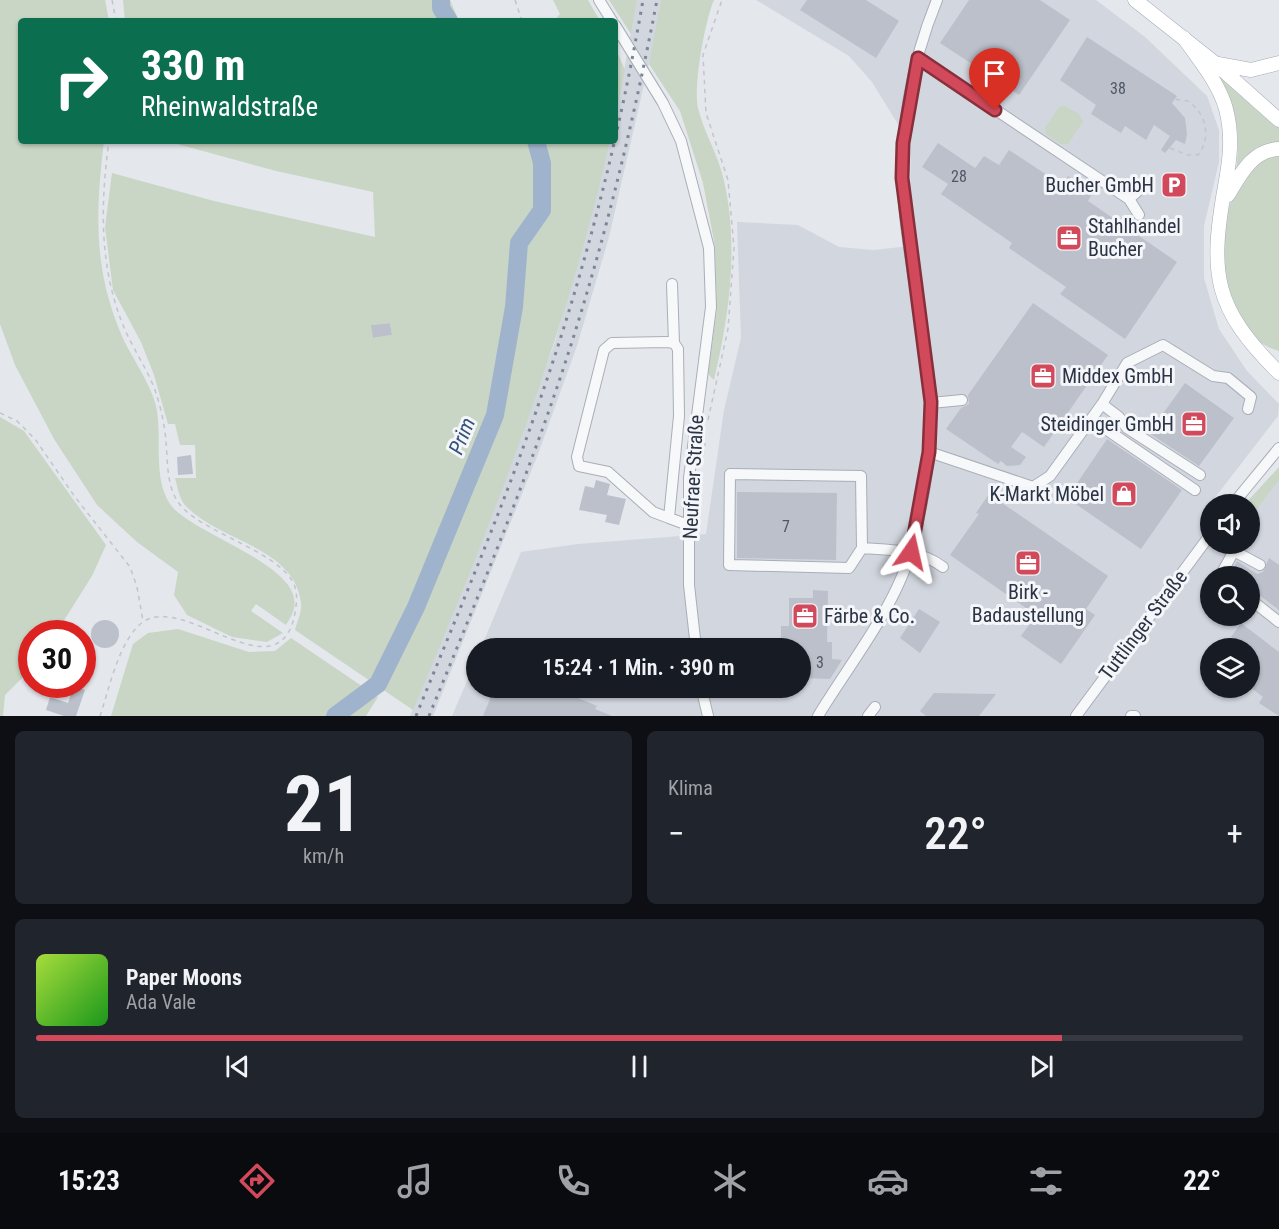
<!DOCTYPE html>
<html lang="de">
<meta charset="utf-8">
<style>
:root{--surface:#171b24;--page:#20242c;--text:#f1f3f6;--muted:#9ea1a6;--line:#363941;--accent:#d1495b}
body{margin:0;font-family:"Roboto Condensed",sans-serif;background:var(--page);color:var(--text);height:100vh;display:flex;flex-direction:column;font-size:22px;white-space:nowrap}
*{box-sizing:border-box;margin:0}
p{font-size:20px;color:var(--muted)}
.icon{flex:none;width:33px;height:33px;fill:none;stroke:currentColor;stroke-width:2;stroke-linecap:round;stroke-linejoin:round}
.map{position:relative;height:716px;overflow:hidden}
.panel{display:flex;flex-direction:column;gap:15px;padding:15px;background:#0d0f14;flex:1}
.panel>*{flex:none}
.hud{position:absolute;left:18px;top:18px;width:600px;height:126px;border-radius:6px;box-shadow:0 2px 4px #0004;background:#0b6e4f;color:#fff;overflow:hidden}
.fabs{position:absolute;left:1200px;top:494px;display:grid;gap:12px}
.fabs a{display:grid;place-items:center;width:60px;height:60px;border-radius:50%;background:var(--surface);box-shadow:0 2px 4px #0004;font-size:30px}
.speed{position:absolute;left:18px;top:620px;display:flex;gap:12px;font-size:30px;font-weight:700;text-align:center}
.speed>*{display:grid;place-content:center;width:78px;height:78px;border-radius:50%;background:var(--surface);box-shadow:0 2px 4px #0004;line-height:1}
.speed .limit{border:9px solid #d22;background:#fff;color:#111}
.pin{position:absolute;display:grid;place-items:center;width:51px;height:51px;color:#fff;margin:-62px -26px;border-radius:50% 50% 50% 0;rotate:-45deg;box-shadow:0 0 6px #0007}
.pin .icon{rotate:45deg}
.me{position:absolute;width:66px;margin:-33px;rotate:11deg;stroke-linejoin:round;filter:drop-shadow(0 0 4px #0008)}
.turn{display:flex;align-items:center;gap:21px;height:126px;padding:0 24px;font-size:27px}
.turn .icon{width:78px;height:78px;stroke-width:2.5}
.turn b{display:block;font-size:42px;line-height:51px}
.big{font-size:45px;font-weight:600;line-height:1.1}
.panel .widget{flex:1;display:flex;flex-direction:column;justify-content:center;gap:9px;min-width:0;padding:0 21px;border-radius:9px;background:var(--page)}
.panel .dial{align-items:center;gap:0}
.dial b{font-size:78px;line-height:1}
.song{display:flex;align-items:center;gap:18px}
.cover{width:72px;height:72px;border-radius:9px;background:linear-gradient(135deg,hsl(80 70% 55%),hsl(120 70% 35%))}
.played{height:6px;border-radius:3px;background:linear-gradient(90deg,var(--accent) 85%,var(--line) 85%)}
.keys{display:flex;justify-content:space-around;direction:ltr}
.heat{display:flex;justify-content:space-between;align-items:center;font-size:33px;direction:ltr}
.panel .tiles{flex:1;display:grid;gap:15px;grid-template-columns:1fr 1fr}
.widget:last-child{grid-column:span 2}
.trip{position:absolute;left:466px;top:638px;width:345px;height:60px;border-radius:30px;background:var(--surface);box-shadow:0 2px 4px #0004;font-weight:600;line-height:60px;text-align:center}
.tabs{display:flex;height:96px;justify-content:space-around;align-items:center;background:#090b0e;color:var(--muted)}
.tabs .icon{width:42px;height:42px}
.tabs .selected{color:var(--accent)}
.tabs b{font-size:27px;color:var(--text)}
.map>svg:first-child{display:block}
.built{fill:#d2d6de;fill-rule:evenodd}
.green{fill:#c9d6c5;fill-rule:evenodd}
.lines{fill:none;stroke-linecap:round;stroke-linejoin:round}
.river{stroke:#9fb4cc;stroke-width:18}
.building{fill:#bbc0ca}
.minor-casing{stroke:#a9aeb7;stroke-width:12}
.major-casing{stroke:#a3abb8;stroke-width:15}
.path{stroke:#c2c5cb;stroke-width:1.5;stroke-dasharray:4.5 4.5;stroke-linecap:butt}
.minor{stroke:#f7f8fa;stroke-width:10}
.major{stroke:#fff;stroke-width:14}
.rail{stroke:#7d8696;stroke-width:3;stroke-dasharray:3 6;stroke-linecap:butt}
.route-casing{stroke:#882f3b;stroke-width:15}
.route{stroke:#d1495b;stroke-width:10}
.labels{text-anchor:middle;stroke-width:6;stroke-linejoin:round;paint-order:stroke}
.number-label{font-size:16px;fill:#4f5766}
.poi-label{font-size:20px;fill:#2b3445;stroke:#f4f6f9;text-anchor:end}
.street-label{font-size:20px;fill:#2b3445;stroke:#f4f6f9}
.water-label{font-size:21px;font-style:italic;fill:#34527a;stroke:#f4f6f9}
</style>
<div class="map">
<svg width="1279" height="716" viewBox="0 0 1279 716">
<rect width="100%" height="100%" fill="#e4e7ec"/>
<!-- built -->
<path class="built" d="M637,0h24l-4,28 -48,209 -32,109 -39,108 -105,262h-23l108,-271 38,-106 54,-198h5v-22z
M756,0h340l49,37 62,59 12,34v32l-15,64v52l15,51 28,42 32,33 -1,12 -68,88v39h40v-24l29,-39v236h-827l25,-58v29h324v-39h-320l40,-96 57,-8 128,-10 18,-124 17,-72 -4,-116 61,3 41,22 35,3 44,-5 -8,-46 1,-62 -12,-11 -27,-44 -23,-26zM1210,576h40v39h-40zM1210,648h40v39h-40z"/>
<!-- green -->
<path class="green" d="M0,0h105l4,21h-88v120h83c-8,68 -11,123 15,188 9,24 31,52 37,77 7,32 -4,70 14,98 19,29 134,61 124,104 -1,6 -5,12 -8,17l-30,-21 -5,7 32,22 -16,9 -35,-5 -45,-22 -13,-20 4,-23 -41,-30 -40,-37 -43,-66 -39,-74 -15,-41z
M123,0h327l9,21h-334z
M553,0h35l12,21h-46l6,-7z
M609,0h28l-6,34z
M661,0h53c-9,20 -21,87 -16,108 6,25 21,48 26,73 15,65 5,136 -10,199l-6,-6 9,-65 -2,-63 -12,-63 -23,-72 -31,-47z
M615,47l10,23 -10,49z
M1215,72l64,55v17l-43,28c5,-42 1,-64 -21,-100z
M1065,106l14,8 4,8 -15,22h-7l-15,-10 -1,-6 14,-21z
M166,141h444c-44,195 -119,385 -197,569l-118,-80c2,-8 7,-18 6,-27 -6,-57 -85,-62 -117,-99 -5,-7 -7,-19 -9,-26h21l-1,-33h-15l-5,-21h-7l-14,-49 -13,-33 -28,-52 -8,-63 7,-54 102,28 161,36 -2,-45 -97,-21zM390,323l2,12 -18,3 -2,-13z
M1279,155v196c-72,-18 -77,-181 0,-196z
M0,417l24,14 82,114 -14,31 -36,57h-24l-1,36 -26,26 -2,21h-3z
M1279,467v13l-29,39v-15h-5z
M178,629l71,23 26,-1 16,-13 87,59 -12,19h-255l22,-72 15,-11z"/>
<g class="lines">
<!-- river -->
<path class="river" d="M441,0v8l8,13
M335,716l43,-32 38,-77 79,-192 19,-108 5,-64 23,-33v-47l-6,-22"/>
</g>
<!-- building -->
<path class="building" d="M807,0h59l33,21 -23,37 -76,-48z
M969,0h71l30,20 -51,75 -79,-52z
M1087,37l90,59 -5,7 13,15 2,16 -2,10 -9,-4 -11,13 -4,-3 9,-14 -16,-11 -8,15 -21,-14 -4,7 -30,-19 5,-9 -36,-25z
M938,143l37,25 9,-12 15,9 10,-15 53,35 6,-9 25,16 -5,9 89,61 -52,77 -65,-45 6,-7 -57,-39 3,-5 -71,-49 7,-10 -26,-17z
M1033,303l75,52 -64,92 -22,-15 -11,15 15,10 -6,8 -13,1 -6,-5 -3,3 -52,-35 15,-21 8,-4 -1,-9z
M390,323l2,12 -19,3 -2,-13z
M1185,383l49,35 -35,48 -50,-33z
M1107,439l75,51 -41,59 -74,-51z
M191,455l2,19 -15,1 -1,-18z
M596,480l14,4 -3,11 19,4 -7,26 -14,-3 2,-7 -28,-5 6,-24 9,2z
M737,492l100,1 -1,67 -99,-2z
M989,494l119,82 -22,33 9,6 -34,49 -40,-28 15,-21 -86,-60 29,-41 -3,-1z
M1269,558l10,7v45l-29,-22v-12h-21l8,-15 20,13 6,-2z
M813,590l15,1 -1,51h5v17l10,1 -12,19 -29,-1v-30h-20v-22h8v-28h24z
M919,609l21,13 -20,31 -20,-15z
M91 634a14 14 0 1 1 28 0a14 14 0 1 1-28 0Z
M1241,623l38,29v64l-20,-13 4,-6 -13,-10v-39h-17l5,-6 -7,-5z
M74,686l11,4 -9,26h-12l-18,-6 4,-13 18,6z
M495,687h45l12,5 2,-4 43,18 -2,3 17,7h-129z
M934,693l62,1 -17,22h-53l-6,-5z"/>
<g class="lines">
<!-- minor casing -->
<g class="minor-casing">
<path id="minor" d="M599,0l13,21
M615,25l48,78 18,38 28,107 2,59 -22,171v107l7,63
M918,58l211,141 10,16
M1129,199l20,-18
M672,284l2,59
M931,403l31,-3
M1102,404l17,13 8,11 73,47
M1091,419l104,71
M929,452l104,35 17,-11 52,-72 25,-41 36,-18 50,31 15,2 23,19 -3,12
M1233,504l46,-56
M669,518l-16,-6 -45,-40 -29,-6 -2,-9 27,-107 8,-7 55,-1 7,1 4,6 1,67 -10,102 19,7
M862,548l-13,20 -120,-3 1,-91 131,2 1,72c29,2 57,1 81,19
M1220,576l14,-25 26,14
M1250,599l29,23
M701,687l7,29
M818,716c30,-50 78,-109 93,-166 12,-46 22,-100 20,-148 -4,-66 -22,-132 -27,-198 -6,-68 7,-141 33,-204
M868,716l7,-9
M1076,716l134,-181
M1131,716h4"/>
</g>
<!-- major casing -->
<g class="major-casing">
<path id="major" d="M1135,0l81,64 63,56
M1184,38c15,22 35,45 42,71 7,27 4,51 -1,77 -16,90 -11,122 54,187
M1218,64l33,6 28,-7
M1228,195c12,-20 24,-45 51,-46"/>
</g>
<!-- path -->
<path class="path" d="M112,0l4,21
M515,0l7,21
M1170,148l17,7h11c14,-17 8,-42 -10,-54l-14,-2
M0,413l17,8 18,18 40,58 55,70 7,20 6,34
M708,420l20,-91 6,-81 -6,-68 -22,-67 -3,-58 19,-55
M702,464l3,-21
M100,716c9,-26 19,-77 43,-94 41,-29 132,71 151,-4 2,-10 4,-21 1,-31 -10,-33 -89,-53 -113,-80 -16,-17 -14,-44 -16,-65 -1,-15 -5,-34 -10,-49 -7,-21 -21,-41 -30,-61 -27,-61 -26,-126 -17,-191"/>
<!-- minor -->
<use href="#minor" class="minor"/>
<!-- major -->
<use href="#major" class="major"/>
<!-- rail -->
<path class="rail" d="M416,716c44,-108 90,-215 127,-325 44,-128 77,-258 100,-391
M429,716c43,-105 87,-210 124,-317 45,-130 78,-264 104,-399"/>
</g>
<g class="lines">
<!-- route casing -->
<g class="route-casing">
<path id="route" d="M911,552l18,-100 2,-50 -29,-224 1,-35 15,-85 77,52"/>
</g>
<!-- route -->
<use href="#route" class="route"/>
</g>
<!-- icons -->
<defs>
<g id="parking-square" transform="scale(1.35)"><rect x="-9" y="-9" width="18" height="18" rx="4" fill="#d1495b" stroke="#f4f6f9"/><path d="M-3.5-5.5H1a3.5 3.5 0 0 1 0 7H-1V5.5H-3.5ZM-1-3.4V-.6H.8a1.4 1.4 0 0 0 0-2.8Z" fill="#fff"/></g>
<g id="office-square" transform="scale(1.35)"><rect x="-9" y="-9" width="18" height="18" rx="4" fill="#d1495b" stroke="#f4f6f9"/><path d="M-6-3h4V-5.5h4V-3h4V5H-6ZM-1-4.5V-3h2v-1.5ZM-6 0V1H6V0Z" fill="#fff"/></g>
<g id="shop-square" transform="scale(1.35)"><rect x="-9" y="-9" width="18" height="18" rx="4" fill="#d1495b" stroke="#f4f6f9"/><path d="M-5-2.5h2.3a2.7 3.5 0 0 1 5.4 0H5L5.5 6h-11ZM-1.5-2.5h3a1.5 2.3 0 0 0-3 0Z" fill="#fff"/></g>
</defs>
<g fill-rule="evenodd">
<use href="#parking-square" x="1174" y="185"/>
<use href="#office-square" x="1069" y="238"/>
<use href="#office-square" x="1043" y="376"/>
<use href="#office-square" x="1194" y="424"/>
<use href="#shop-square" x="1124" y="494"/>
<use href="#office-square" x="1028" y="563"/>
<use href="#office-square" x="805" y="616"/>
</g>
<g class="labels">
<!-- number labels -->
<g class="number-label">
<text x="1118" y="94">38</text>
<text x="959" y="182">28</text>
<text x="786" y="532">7</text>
<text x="820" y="668">3</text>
</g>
<!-- poi labels -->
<g class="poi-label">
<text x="1154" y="192">Bucher GmbH</text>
<text x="1088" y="233" text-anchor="start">Stahlhandel<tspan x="1088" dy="23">Bucher</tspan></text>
<text x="1062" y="383" text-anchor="start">Middex GmbH</text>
<text x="1174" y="431">Steidinger GmbH</text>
<text x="1104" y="501">K-Markt Möbel</text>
<text x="1028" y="599" text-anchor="middle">Birk -<tspan x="1028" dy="23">Badaustellung</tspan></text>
<text x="824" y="623" text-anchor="start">Färbe &amp; Co.</text>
</g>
<!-- street labels -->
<g class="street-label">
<text transform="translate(693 477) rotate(-87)" y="7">Neufraer Straße</text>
<text transform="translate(1143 625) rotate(-53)" y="7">Tuttlinger Straße</text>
</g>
<!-- water labels -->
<g class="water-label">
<text transform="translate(462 436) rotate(-68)" y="7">Prim</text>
</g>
</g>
</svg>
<div class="fabs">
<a><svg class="icon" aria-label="sound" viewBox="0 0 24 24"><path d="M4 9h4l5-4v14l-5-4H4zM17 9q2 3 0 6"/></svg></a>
<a><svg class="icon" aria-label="search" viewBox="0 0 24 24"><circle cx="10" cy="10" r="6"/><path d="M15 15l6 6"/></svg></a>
<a><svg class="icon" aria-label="layers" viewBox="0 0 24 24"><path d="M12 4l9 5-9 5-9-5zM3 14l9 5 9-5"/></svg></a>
</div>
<div class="speed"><div class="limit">30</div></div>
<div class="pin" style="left:995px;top:110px;background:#d93025"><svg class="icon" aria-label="arrive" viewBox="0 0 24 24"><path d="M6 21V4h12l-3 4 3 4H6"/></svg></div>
<svg class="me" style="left:911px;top:552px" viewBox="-20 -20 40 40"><path d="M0-17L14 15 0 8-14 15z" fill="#d1495b" stroke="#fff" stroke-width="4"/></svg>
<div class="trip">15:24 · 1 Min. · 390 m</div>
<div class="hud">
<div class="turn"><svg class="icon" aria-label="right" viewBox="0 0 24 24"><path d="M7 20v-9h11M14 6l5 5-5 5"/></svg><div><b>330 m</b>Rheinwaldstraße</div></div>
</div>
</div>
<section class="panel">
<div class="tiles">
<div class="widget dial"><b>21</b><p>km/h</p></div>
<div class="widget"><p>Klima</p>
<div class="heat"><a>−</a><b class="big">22°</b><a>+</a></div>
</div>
<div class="widget">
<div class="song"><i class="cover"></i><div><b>Paper Moons</b><p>Ada Vale</p></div></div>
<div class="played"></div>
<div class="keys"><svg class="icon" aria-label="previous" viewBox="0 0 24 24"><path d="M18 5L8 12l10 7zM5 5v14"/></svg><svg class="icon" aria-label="pause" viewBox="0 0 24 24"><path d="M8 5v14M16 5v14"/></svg><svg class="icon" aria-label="next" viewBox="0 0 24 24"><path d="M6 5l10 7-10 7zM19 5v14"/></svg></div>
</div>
</div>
</section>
<nav class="tabs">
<b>15:23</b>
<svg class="icon selected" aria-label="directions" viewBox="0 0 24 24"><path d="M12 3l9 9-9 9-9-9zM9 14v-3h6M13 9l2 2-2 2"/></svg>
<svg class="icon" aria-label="music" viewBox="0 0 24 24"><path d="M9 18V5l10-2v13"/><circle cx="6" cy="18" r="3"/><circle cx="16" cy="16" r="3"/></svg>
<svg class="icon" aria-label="phone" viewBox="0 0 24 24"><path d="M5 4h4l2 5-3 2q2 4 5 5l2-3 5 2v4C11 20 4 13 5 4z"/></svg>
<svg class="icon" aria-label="climate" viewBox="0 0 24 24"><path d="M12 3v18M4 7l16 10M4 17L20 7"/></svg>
<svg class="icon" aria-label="car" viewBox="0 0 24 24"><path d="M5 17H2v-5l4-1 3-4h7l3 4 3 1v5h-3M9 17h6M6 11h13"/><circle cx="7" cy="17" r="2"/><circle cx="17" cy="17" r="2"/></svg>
<svg class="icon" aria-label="filters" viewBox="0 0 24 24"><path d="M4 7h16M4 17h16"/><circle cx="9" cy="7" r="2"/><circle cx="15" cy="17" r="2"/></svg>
<b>22°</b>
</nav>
